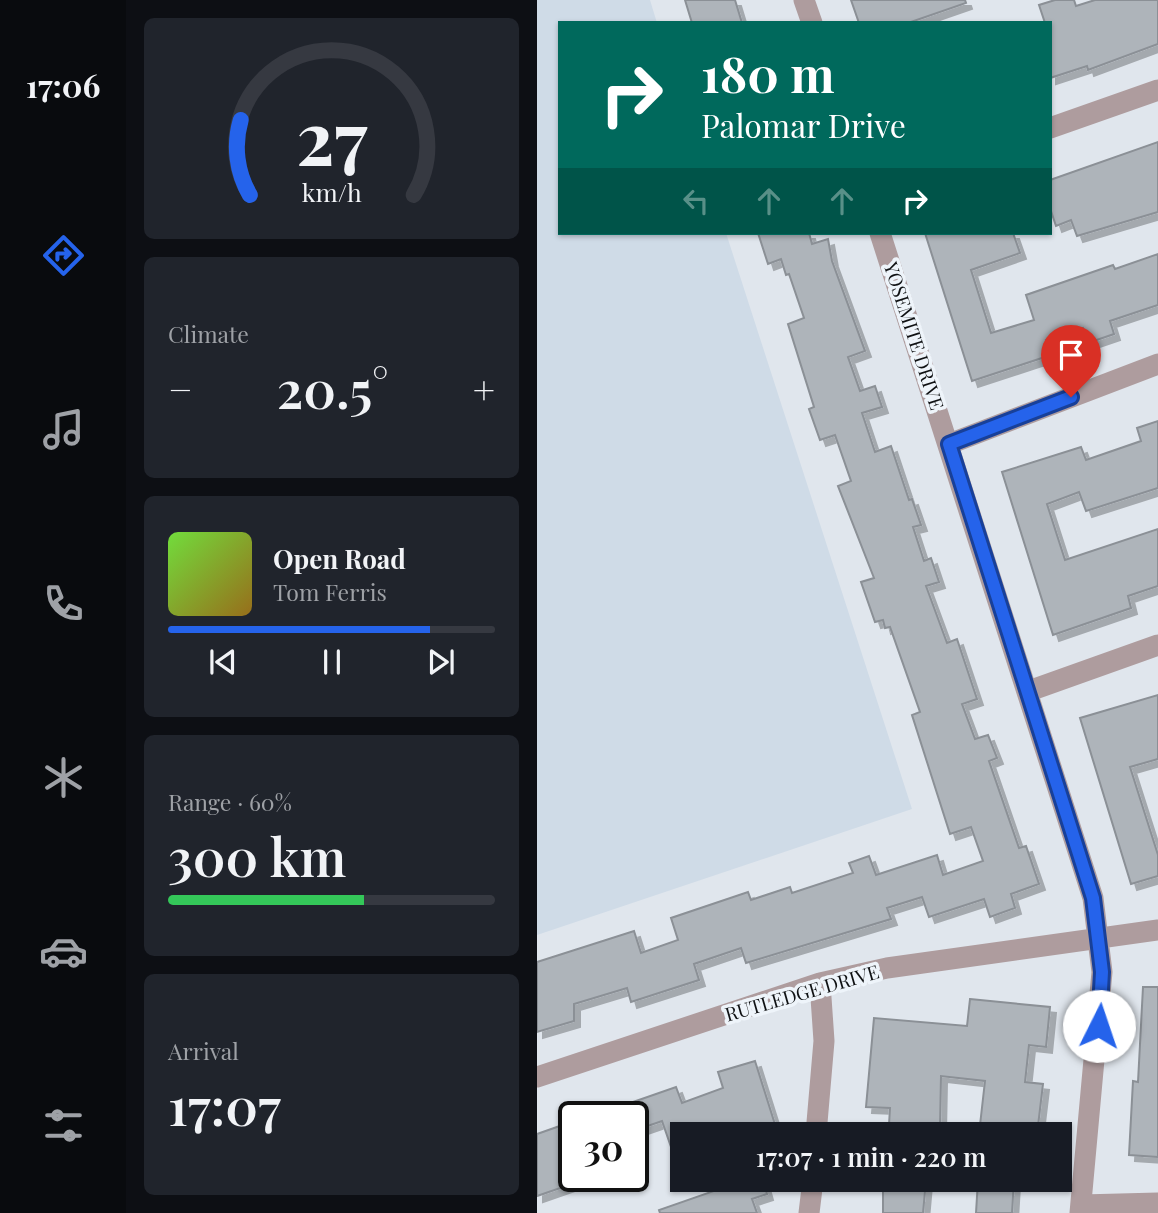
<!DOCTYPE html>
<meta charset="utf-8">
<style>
:root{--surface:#171b24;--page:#20242c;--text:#f1f3f6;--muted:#9ea1a6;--line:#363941;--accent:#2563eb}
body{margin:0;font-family:"Playfair Display",serif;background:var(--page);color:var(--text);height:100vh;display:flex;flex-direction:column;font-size:26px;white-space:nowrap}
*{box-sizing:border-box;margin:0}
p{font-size:23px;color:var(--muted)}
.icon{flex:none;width:38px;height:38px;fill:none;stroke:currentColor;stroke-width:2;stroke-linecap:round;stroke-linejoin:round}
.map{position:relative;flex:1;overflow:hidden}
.sheet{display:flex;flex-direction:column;gap:18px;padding:18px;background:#0d0f14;width:411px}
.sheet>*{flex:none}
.banner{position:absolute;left:21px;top:21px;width:494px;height:214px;border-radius:0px;box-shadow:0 2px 5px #0004;background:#00695c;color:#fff;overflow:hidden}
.speed{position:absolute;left:21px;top:1101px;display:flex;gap:14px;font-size:35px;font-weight:700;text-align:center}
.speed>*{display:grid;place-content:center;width:91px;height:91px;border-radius:50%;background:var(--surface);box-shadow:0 2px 5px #0004;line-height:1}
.speed .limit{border:4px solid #111;border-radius:10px;background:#fff;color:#111}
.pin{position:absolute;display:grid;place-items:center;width:60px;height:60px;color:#fff;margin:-72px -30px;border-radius:50% 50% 50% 0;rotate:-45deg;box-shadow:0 0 7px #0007}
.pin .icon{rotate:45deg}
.me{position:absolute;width:77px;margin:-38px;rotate:4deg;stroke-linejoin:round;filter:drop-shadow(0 0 5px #0008)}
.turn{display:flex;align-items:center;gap:24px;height:147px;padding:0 28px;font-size:32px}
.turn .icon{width:91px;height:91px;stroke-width:2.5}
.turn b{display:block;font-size:49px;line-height:60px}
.lanes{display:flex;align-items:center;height:66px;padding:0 28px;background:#0003;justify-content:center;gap:35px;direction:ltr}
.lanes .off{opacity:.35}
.big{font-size:52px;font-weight:600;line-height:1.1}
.sheet .tile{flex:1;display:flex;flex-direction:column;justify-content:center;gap:10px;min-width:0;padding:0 24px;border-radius:10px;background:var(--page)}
.sheet .dial{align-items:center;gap:0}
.dial svg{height:182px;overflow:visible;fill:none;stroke:var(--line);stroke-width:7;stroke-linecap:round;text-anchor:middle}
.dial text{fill:var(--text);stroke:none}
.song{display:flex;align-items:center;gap:21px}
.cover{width:84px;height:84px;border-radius:10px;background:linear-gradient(135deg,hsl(100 70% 55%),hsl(40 70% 35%))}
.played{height:7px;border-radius:4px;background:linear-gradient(90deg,var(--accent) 80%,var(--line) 80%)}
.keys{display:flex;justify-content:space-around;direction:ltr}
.heat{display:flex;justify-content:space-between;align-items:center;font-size:38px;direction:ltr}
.charge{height:10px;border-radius:5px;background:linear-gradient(90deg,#34c759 60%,var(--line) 0)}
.trip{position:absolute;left:133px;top:1122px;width:402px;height:70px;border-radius:0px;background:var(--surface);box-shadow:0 2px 5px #0004;font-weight:600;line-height:70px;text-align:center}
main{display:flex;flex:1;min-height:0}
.dock{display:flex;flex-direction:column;width:126px;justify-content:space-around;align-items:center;background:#090b0e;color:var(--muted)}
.dock .icon{width:49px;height:49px}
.dock .active{color:var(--accent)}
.dock b{font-size:32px;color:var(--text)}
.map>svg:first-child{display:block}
.built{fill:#cfdbe7}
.building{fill:#aeb4ba;stroke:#8b9096;stroke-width:2;filter:url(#shadow)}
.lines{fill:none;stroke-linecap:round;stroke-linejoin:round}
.minor{stroke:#ae9c9e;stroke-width:21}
.route-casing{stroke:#184099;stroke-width:18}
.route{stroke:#2563eb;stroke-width:12}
.labels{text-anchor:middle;stroke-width:7;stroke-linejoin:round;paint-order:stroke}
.street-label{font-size:19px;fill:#0f1113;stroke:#eef4fa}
</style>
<main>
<nav class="dock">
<b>17:06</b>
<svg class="icon active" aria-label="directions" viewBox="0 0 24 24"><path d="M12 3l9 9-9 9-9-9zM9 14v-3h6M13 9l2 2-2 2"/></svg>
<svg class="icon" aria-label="music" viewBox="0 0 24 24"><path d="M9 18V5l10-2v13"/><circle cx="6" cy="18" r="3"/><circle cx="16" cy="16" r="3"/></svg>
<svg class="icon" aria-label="phone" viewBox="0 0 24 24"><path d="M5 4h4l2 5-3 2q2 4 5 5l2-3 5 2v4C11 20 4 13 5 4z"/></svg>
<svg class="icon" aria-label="climate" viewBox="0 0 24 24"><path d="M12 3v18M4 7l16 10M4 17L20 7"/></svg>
<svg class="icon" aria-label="car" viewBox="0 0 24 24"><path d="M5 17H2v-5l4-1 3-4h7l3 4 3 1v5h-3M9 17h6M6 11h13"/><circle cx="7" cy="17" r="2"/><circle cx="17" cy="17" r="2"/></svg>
<svg class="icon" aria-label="filters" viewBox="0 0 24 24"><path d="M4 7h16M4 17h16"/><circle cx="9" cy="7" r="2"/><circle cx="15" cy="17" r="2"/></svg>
</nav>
<section class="sheet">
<div class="tile dial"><svg viewBox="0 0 100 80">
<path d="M14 69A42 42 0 1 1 86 69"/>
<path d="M14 69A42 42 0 0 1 10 36" stroke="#2563eb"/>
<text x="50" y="56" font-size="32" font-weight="700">27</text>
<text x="50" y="72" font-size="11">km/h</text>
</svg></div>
<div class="tile"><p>Climate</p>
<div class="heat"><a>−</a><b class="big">20.5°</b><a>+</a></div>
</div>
<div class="tile">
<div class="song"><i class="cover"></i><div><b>Open Road</b><p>Tom Ferris</p></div></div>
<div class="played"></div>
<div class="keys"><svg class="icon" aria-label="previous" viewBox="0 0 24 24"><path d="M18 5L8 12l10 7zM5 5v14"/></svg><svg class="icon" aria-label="pause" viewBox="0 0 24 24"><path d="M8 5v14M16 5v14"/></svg><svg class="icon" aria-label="next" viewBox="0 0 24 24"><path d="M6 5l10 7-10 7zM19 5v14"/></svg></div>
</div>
<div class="tile"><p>Range · 60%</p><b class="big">300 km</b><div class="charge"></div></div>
<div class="tile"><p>Arrival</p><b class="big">17:07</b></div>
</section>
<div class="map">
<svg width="621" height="1213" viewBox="0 0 621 1213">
<defs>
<filter id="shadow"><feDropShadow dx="6" dy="6" stdDeviation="0" flood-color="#0004"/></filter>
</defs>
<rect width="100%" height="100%" fill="#e0e6ed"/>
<!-- built -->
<path class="built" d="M0,0h113l7,23h-97v210h166l186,576 -375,126z"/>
<!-- building -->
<path class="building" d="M148,0h50l7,23h-50z
M314,0h114l1,3 -58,20h-49z
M518,0h19l2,6 19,-6h63v44l-70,26 -1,-4 -37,12v-55h-5l-6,-18z
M621,142v70l-81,24 -6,-16 -15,6 -6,-18v-28z
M221,233h51l3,11 16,-5 4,22 33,90 -17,6 12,34 15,-5 7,21 -20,6 13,39 16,-6 18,54 3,-1 9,26 -8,2 11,34 7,-3 8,24 -13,4 21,57 10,-4 20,60 -15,5 13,35 13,-4 9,23 -8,3 30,87 7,-2 13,38 -28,10 4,14 -25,9 -6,-18 -55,18 -7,-20 -35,11 4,11 -145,44 -5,-15 -47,16 5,16 -68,22 -4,-14 -53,16v17l-37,11v-70l97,-31 7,22 37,-13 -7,-22 77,-26 3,8 39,-13 2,6 61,-20 -4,-10 20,-7 7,19 61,-20 6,20 40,-14 -12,-34 -21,7 -38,-119 8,-3 -30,-85 -5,1 -2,-8 -8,2 -14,-40 13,-4 -36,-92 13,-5 -16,-46 -15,5 -11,-31 5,-2 -26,-83 16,-6 -15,-44 -3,1 -5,-16 -13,5z
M388,233h88l7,20 -49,17 20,63 43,-13 -8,-25 87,-30 2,4 43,-15v51l-48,16 4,13 -26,9 -5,-15 -37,12 5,15 -79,26z
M621,421v67l-72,23 -7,-19 -32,12 18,56 93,-31v57l-30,10 3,12 -78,27 -51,-163 79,-25 5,13 55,-19 -4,-13z
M621,695v64l-28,8 28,88v21l-27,8 -51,-166z
M606,987h15v170l-29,-2 4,-74 5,1z
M433,999l80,8 -4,40 -17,-2 -4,37 18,2 -6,50h-58l6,-53 -44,-5 -1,51 -51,-2 1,-17 -24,-1 8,-89 93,8z
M218,1061l23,73h-96v35l-3,1 -17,-49 -29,10v-29l43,-15 6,16 41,-15 -5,-16z
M37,1121v31l-9,3 10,28 -38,13v-62z
M173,1180h53l4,14 -15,5 5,14h-97l-1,-3 55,-19z
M346,1180h43l-3,33h-40z
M441,1180h36l-2,33h-36z"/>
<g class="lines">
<!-- minor -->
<path class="minor" d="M267,0l8,23
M513,128l108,-38
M343,233l213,665 9,74 -22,241
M412,444l209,-80
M492,691l129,-46
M0,1077l283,-94 67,-15 271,-38
M279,1134l8,-93 -4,-58
M544,1205l77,-2
M272,1213l4,-33"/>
</g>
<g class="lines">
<!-- route casing -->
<g class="route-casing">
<path id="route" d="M534,397l-122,47 144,454 9,74 -3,54"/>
</g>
<!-- route -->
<use href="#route" class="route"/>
</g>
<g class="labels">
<!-- street labels -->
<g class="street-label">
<text transform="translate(377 336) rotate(72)" y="7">YOSEMITE DRIVE</text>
<text transform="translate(265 993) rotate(-16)" y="7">RUTLEDGE DRIVE</text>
</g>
</g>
</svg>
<div class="speed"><div class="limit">30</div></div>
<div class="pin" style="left:534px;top:397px;background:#d93025"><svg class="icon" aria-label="arrive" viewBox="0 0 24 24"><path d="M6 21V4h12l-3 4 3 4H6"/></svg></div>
<svg class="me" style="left:562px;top:1026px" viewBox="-20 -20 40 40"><circle r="19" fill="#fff"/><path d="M0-13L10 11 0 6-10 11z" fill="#2563eb"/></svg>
<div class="trip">17:07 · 1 min · 220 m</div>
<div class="banner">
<div class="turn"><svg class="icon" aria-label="right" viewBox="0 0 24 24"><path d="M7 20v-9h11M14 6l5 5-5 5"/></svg><div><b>180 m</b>Palomar Drive</div></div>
<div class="lanes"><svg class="icon off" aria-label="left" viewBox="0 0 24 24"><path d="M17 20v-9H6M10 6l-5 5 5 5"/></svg><svg class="icon off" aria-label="ahead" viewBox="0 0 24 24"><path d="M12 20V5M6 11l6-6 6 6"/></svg><svg class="icon off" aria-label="ahead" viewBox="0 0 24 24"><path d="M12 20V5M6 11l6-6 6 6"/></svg><svg class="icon" aria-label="right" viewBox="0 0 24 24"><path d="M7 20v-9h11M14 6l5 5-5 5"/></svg></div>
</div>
</div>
</main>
